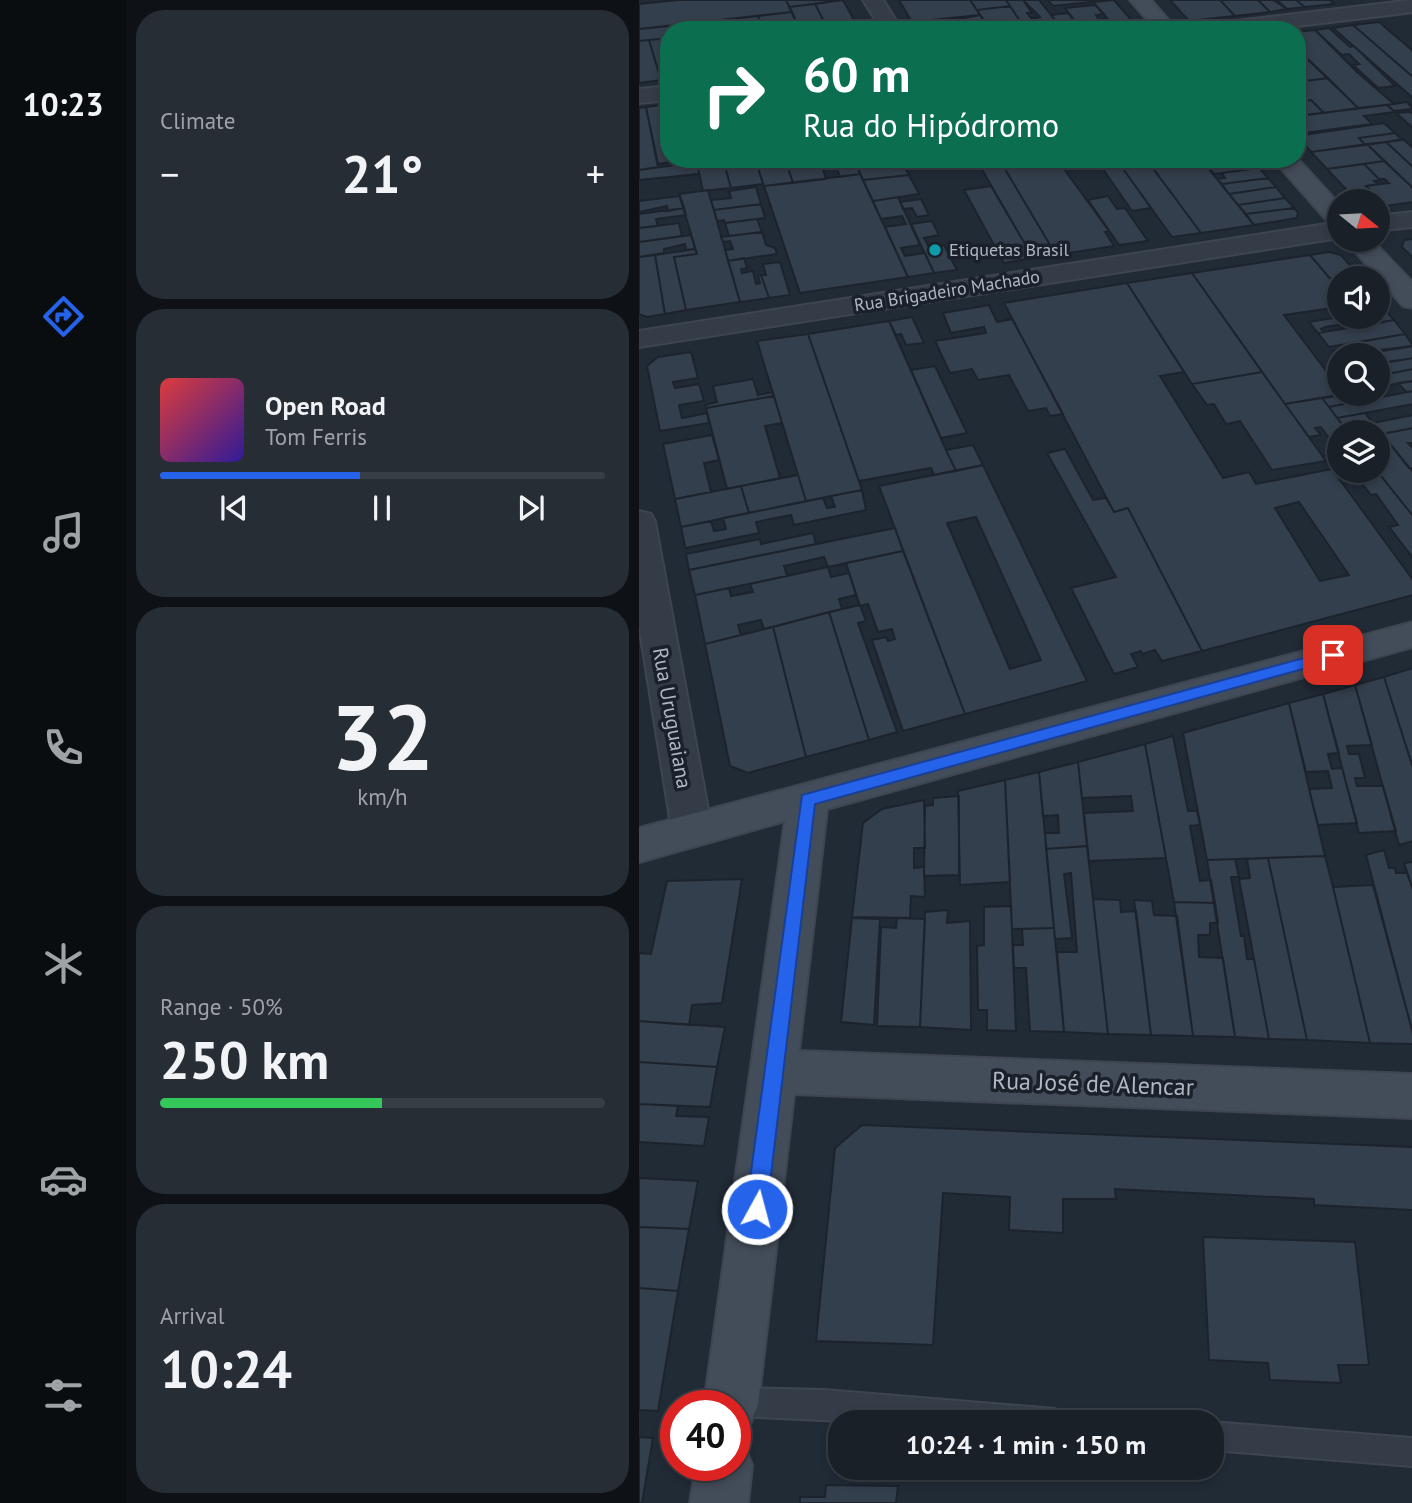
<!DOCTYPE html>
<meta charset="utf-8">
<style>
:root{--surface:#192028;--page:#262d34;--text:#f1f3f6;--muted:#9fa3a8;--line:#373e45;--accent:#2563eb}
body{margin:0;font-family:"PT Sans",sans-serif;background:var(--page);color:var(--text);height:100vh;display:flex;flex-direction:column;font-size:26px;white-space:nowrap}
*{box-sizing:border-box;margin:0}
p{font-size:23px;color:var(--muted)}
.icon{flex:none;width:38px;height:38px;fill:none;stroke:currentColor;stroke-width:2;stroke-linecap:round;stroke-linejoin:round}
.map{position:relative;flex:1;overflow:hidden}
.drawer{display:flex;flex-direction:column;gap:10px;padding:10px;background:#0e1216;width:513px}
.drawer>*{flex:none}
.guide{position:absolute;left:21px;top:21px;width:646px;height:147px;border-radius:28px;box-shadow:0 4px 10px #0003,0 0 0 2px var(--line);background:#0b6e4f;color:#fff;overflow:hidden}
.needle{width:46px;rotate:108deg}
.buttons{position:absolute;left:688px;top:189px;display:grid;gap:14px}
.buttons a{display:grid;place-items:center;width:63px;height:63px;border-radius:50%;background:var(--surface);box-shadow:0 4px 10px #0003,0 0 0 2px var(--line);font-size:35px}
.speed{position:absolute;left:21px;top:1390px;display:flex;gap:14px;font-size:35px;font-weight:700;text-align:center}
.speed>*{display:grid;place-content:center;width:91px;height:91px;border-radius:50%;background:var(--surface);box-shadow:0 4px 10px #0003,0 0 0 2px var(--line);line-height:1}
.speed .limit{border:10px solid #d22;background:#fff;color:#111}
.pin{position:absolute;display:grid;place-items:center;width:60px;height:60px;color:#fff;margin:-30px;border-radius:14px;box-shadow:0 4px 10px #0006}
.me{position:absolute;width:77px;margin:-38px;rotate:7deg;stroke-linejoin:round;filter:drop-shadow(0 0 5px #0008)}
.turn{display:flex;align-items:center;gap:24px;height:147px;padding:0 28px;font-size:32px}
.turn .icon{width:91px;height:91px;stroke-width:2.5}
.turn b{display:block;font-size:49px;line-height:60px}
.big{font-size:52px;font-weight:800;line-height:1.1}
.drawer .card{flex:1;display:flex;flex-direction:column;justify-content:center;gap:10px;min-width:0;padding:0 24px;border-radius:28px;background:var(--page)}
.drawer .dial{align-items:center;gap:0}
.dial b{font-size:91px;line-height:1}
.song{display:flex;align-items:center;gap:21px}
.cover{width:84px;height:84px;border-radius:10px;background:linear-gradient(135deg,hsl(0 70% 55%),hsl(250 70% 35%))}
.played{height:7px;border-radius:4px;background:linear-gradient(90deg,var(--accent) 45%,var(--line) 45%)}
.keys{display:flex;justify-content:space-around;direction:ltr}
.heat{display:flex;justify-content:space-between;align-items:center;font-size:38px;direction:ltr}
.charge{height:10px;border-radius:5px;background:linear-gradient(90deg,#34c759 50%,var(--line) 0)}
.trip{position:absolute;left:189px;top:1410px;width:396px;height:70px;border-radius:28px;background:var(--surface);box-shadow:0 4px 10px #0003,0 0 0 2px var(--line);font-weight:800;line-height:70px;text-align:center}
main{display:flex;flex:1;min-height:0}
.dock{display:flex;flex-direction:column;width:126px;justify-content:space-around;align-items:center;background:#0a0d10;color:var(--muted)}
.dock .icon{width:49px;height:49px}
.dock .current{color:var(--accent)}
.dock b{font-size:32px;color:var(--text)}
.map>svg:first-child{display:block}
.building{fill:#333f4d;stroke:#1c232d;stroke-width:2;fill-rule:evenodd}
.lines{fill:none;stroke-linecap:round;stroke-linejoin:round}
.lane-casing{stroke:#3e4550;stroke-width:4}
.street-casing{stroke:#3e4550;stroke-width:4}
.secondary-casing{stroke:#3e4550;stroke-width:4}
.lane{fill:#343c47;fill-rule:evenodd}
.street{fill:#343c47;fill-rule:evenodd}
.secondary{fill:#434c59;fill-rule:evenodd}
.route{fill:#2563eb;stroke:#184099;stroke-width:2}
.culture-dot{fill:#0f9aa8;stroke:#1a212b;stroke-width:2.5}
.labels{text-anchor:middle;stroke-width:7;stroke-linejoin:round;paint-order:stroke}
.far-poi-label{font-size:18px;fill:#afb7c3;stroke:#1a212b;text-anchor:start}
.far-street-label{font-size:18px;fill:#afb7c3;stroke:#1a212b}
.street-label{font-size:21px;fill:#afb7c3;stroke:#1a212b}
.near-street-label{font-size:24px;fill:#afb7c3;stroke:#1a212b}
</style>
<main>
<nav class="dock">
<b>10:23</b>
<svg class="icon current" aria-label="directions" viewBox="0 0 24 24"><path d="M12 3l9 9-9 9-9-9zM9 14v-3h6M13 9l2 2-2 2"/></svg>
<svg class="icon" aria-label="music" viewBox="0 0 24 24"><path d="M9 18V5l10-2v13"/><circle cx="6" cy="18" r="3"/><circle cx="16" cy="16" r="3"/></svg>
<svg class="icon" aria-label="phone" viewBox="0 0 24 24"><path d="M5 4h4l2 5-3 2q2 4 5 5l2-3 5 2v4C11 20 4 13 5 4z"/></svg>
<svg class="icon" aria-label="climate" viewBox="0 0 24 24"><path d="M12 3v18M4 7l16 10M4 17L20 7"/></svg>
<svg class="icon" aria-label="car" viewBox="0 0 24 24"><path d="M5 17H2v-5l4-1 3-4h7l3 4 3 1v5h-3M9 17h6M6 11h13"/><circle cx="7" cy="17" r="2"/><circle cx="17" cy="17" r="2"/></svg>
<svg class="icon" aria-label="filters" viewBox="0 0 24 24"><path d="M4 7h16M4 17h16"/><circle cx="9" cy="7" r="2"/><circle cx="15" cy="17" r="2"/></svg>
</nav>
<section class="drawer">
<div class="card"><p>Climate</p>
<div class="heat"><a>−</a><b class="big">21°</b><a>+</a></div>
</div>
<div class="card">
<div class="song"><i class="cover"></i><div><b>Open Road</b><p>Tom Ferris</p></div></div>
<div class="played"></div>
<div class="keys"><svg class="icon" aria-label="previous" viewBox="0 0 24 24"><path d="M18 5L8 12l10 7zM5 5v14"/></svg><svg class="icon" aria-label="pause" viewBox="0 0 24 24"><path d="M8 5v14M16 5v14"/></svg><svg class="icon" aria-label="next" viewBox="0 0 24 24"><path d="M6 5l10 7-10 7zM19 5v14"/></svg></div>
</div>
<div class="card dial"><b>32</b><p>km/h</p></div>
<div class="card"><p>Range · 50%</p><b class="big">250 km</b><div class="charge"></div></div>
<div class="card"><p>Arrival</p><b class="big">10:24</b></div>
</section>
<div class="map">
<svg width="774" height="1503" viewBox="0 0 774 1503">
<rect width="100%" height="100%" fill="#212b36"/>
<!-- building -->
<path class="building" d="M39,0h108l6,12 -153,17v-25z
M147,0h57l-54,7z
M204,0l11,20 -29,3 -10,-19z
M260,0h71l10,15 -68,7z
M331,0h36l4,6 -33,4z
M367,0h17l9,13h-5l4,5h5l9,12h-19z
M384,0h16l24,30h-18l-9,-12 4,-1z
M409,0h61l-56,6z
M475,0l6,7 15,17 -19,5 -23,-27z
M531,0h50l15,16 -46,5z
M581,0h38l12,12 -35,4z
M619,0h15l14,9 -17,3z
M638,0h19l9,7 -18,2z
M657,0h34l4,4 -29,3z
M176,4l12,23 -27,3 -11,-23z
M456,5l9,9 -8,1 3,5 8,-2 9,11 -34,1 -17,-22z
M371,6l16,24h-36l-13,-20z
M153,12l8,18h-36l-6,-14z
M429,13l11,14 -17,2 -11,-14z
M341,15l7,9 -29,4 2,2h-43l-5,-8 25,-2 2,3z
M119,16l6,14h-28l-4,-11z
M215,20l5,10h-30l-4,-7z
M66,22l3,8h-25l-2,-5z
M740,22l34,29v26l-60,-52z
M42,25l1,3 -13,2v8l-30,3v-12z
M714,25l60,52v21l-80,-70z
M690,28l21,19 4,-1 41,40 -17,2 -25,-23 6,-1 -10,-10 -7,1 -27,-25z
M676,30l42,42 37,32 -36,4 -61,-59v-17z
M30,38v41l-8,1 -12,-40z
M10,40l12,40 -22,3v-42z
M658,49l31,29 -31,4z
M689,78l30,30 -34,5 -13,-13 -14,2v-20z
M672,100l13,13 -27,3v-14z
M768,102l6,7 -19,2 -7,-6z
M22,105l8,30v24l6,2 -17,3 -12,-57z
M748,105l8,7 -31,4 8,8 -75,10v-18z
M7,107l12,60 -19,3v-62z
M771,112l3,2v14l-17,-15z
M745,123l11,10 -36,5 6,7 -54,7 -14,-16z
M756,133l7,7 -37,5 -6,-7z
M764,139l10,9v19l-27,-25z
M747,142l27,25v21l-46,-44z
M728,144l17,17 -57,8 -16,-17z
M57,159h27l8,29 -28,3z
M84,159h32l8,25 -32,4z
M116,159h30l8,24 -29,3z
M146,159h35l6,20 -33,4z
M194,159h21l6,15 -20,3z
M215,159h21l4,9 25,-3 5,10 -46,5z
M236,159h31l2,6 -29,3z
M267,159h46l-44,6z
M337,159h23l57,96 -23,3z
M360,159h62l4,6 -3,1 47,65 -4,1 9,14 -58,9z
M457,159h20l35,49 -19,3z
M477,159h30l55,74 -29,4z
M507,159h55l53,66 -53,8z
M562,159h51l1,2 -46,5z
M614,161l6,7 -45,6 -7,-8z
M745,161l29,27v14l-28,4 -19,-20 23,-3 -4,-4h-6l-15,-15z
M58,162l2,12 -60,6v-10z
M725,164l16,16 -6,1 4,3 -12,2 19,20 -8,1v-6h-20l-30,-32z
M620,168l9,10 -46,6 -5,-5 8,-1 -3,-5z
M221,174l48,103 -108,16 -36,-107z
M270,175l10,19 -46,7 -10,-21z
M629,178l8,9 -47,7 -7,-10z
M352,186l42,72 -29,5 -40,-73z
M117,187l5,17 -47,6 -3,-10 20,-2 -2,-7z
M637,187l9,11 -47,7 -9,-11z
M69,190l32,112 -54,8 -12,-53 23,-3 -18,-60z
M41,196l4,12 -16,3 -1,-5 -28,6v-11z
M469,196l9,13 8,-1 23,33 -29,4 -31,-45z
M259,197l22,48 -19,3 4,8 20,-3 9,20 -26,4 -23,-50 21,-3 -4,-8 -21,3 -8,-18z
M646,198l9,10 -48,6 -8,-9z
M282,199l8,16 -12,2 -5,-9 -9,1 -3,-7z
M122,204l4,14 -40,5 -1,-3 -7,1 -3,-11z
M45,208l2,7 -30,4 2,7 -19,2v-14z
M655,208l4,5 -1,5 -43,7 -8,-11z
M118,219l5,13 -33,4 -4,-13z
M293,221l7,14 -15,3 5,9 15,-2 13,25 -23,3 -23,-49z
M40,223l3,13 -43,6v-14z
M123,232l4,13 9,3 2,6 -49,7 -3,-11 8,-1 -3,-8 -7,1 -2,-5z
M52,235l4,14 -9,1 -1,-6 -21,5v4l-25,4v-15z
M774,239v19l-11,-11 2,-7z
M56,249l2,5 -23,3 12,53 -21,4 -10,-59z
M690,252l12,3 20,23h-22v11l-29,-34z
M16,255l10,59 -18,3 -8,-3v-57z
M671,255l29,34v18l-55,8 55,73v6h4l-58,10 -93,-131z
M105,258l3,10 -6,1 1,4 11,-2 3,13 4,-1 -2,-7 3,-1 8,23 -29,4 -12,-41z
M141,262l10,33 -21,3 -8,-23h5l-3,-11z
M553,273l70,99 -70,12 -65,-101z
M488,283l57,89 -24,4 63,102 26,-6 7,12 76,-15 81,111v15l-211,56 -74,-143 -14,4 -110,-209zM660,502l50,73 -29,6 -45,-73z
M350,305l8,17 15,-3 51,95 -13,2 -4,-8 -18,3 -19,-36 -31,5 -6,-11 -22,4 -15,-32 51,-8 -2,-6 -33,6 -8,-20z
M746,310l9,10 -46,8 -4,-4 -19,3 -4,2 3,3 -6,1 -9,-11 30,-5h38v-6z
M273,317l12,26 -18,2 -5,-11 -5,1 -7,-14z
M755,320l11,14 -76,13 -11,-14z
M250,321l57,129 10,21 -22,4 -3,-7 -72,13 -51,-147z
M169,334l54,156 -56,11 -49,-160z
M766,334l8,12 -74,9 -1,4 -5,-8 25,-4 2,-5z
M774,346v12l-36,6v-9h-19z
M52,352l7,26 -25,4 2,6 24,-4 5,17 -25,4 3,13 25,-5 2,10 -49,8 -13,-65 11,-9z
M774,358v11l-36,7v-9l7,-1 -3,-3z
M296,366l32,67 -26,5 -30,-68z
M774,369v12l-36,6v-11z
M623,372l23,32 41,57 -54,9 -32,-49 -14,3 -12,-20 -7,1 -15,-21z
M114,379l5,16 15,-3 1,4 -68,12 -1,-3 12,-3 -4,-16z
M774,381v10l-7,1 -8,-9z
M774,391v13l-76,14 -8,-11z
M713,394l6,7 -29,6 -7,-9z
M135,396l8,27 -17,3 15,52 -53,11 -21,-81z
M683,398l26,34h-9v39h38l36,45v42l-24,-31 9,-2 -22,-31 -5,1 -12,-15 -17,3 -19,-26 12,-3 -3,-5 4,-1 -15,-21 -6,1 6,7 -12,2 -24,-33z
M726,413l48,59v44l-36,-45v-39h-29l-11,-14z
M774,415v13l-31,6 -9,-11z
M774,428v15h-5l5,5v20h-4l-27,-34z
M73,435l7,25 -15,3 7,29 -36,7 -12,-55z
M334,445l10,20 -27,6 -10,-21z
M426,449l28,51 13,-2 8,14 14,-4 74,143 -40,10 -7,-11 -13,4 -1,-3 -10,3 7,13 -24,7 -43,-86 45,-11 -69,-124z
M344,465l104,216 -122,33 -86,-228zM337,517l65,143 -31,9 -63,-146z
M159,475l8,26 -57,12 -8,-27z
M102,486l8,27 -68,14 -6,-28z
M223,490l4,20 -72,15 -3,-10 -35,7 3,11 -73,15 -1,-2 -4,-19 30,-6 3,10 12,-2 -3,-11 100,-20 4,10 8,-1 -4,-11z
M256,528l8,23 -75,16 -4,-10 -40,9 3,10 -92,19 -6,-25z
M174,533l3,11 -127,26 -3,-16 74,-15 1,5z
M264,551l62,163 -62,17 -31,-91 14,-3 2,4 7,-2 -3,-10 -14,3 -10,-28 -8,2 -14,-43z
M189,567l3,10 18,-4 7,22 -17,4 3,10 -78,20 -3,-9 -23,5 3,10 -36,9 -10,-49 34,-7 2,8 22,-4 -3,-8z
M221,605l6,16 -8,2 39,109 -28,8 -40,-128z
M190,612l40,128 -63,17 -33,-130z
M134,627l33,130 -58,16 -18,-7 -25,-122z
M774,668v100l-29,-91z
M745,677l29,91v73l-14,4 -44,-160z
M716,685l17,60 -25,1 2,8h10l6,24h-10l2,8h26l13,45 -37,2 -36,-139z
M684,694l16,59 -11,1 4,15 10,-1 15,55 -39,2 -9,-36 23,-1 -4,-17 -22,1 -17,-69z
M650,703l36,153 -118,4 -24,-127z
M534,736l15,75h9l3,14 -10,1 10,55 11,-1 4,23 -41,-1 -29,-158z
M506,744l21,114 -77,3 -5,-48 49,-2 -2,-15 -49,2 -4,-36z
M439,762l9,84 -41,3 -1,-16h14l-1,-18 -15,1 -4,-44z
M400,772l15,156 -42,1 -7,-149z
M366,780l5,102 -50,3 -2,-94z
M320,796v79l-35,1 1,-70 8,-1v-7z
M285,800l1,48h-11v20l10,-1 1,30 -14,-1 -1,22 -58,-1 11,-94 19,-14z
M448,846l6,53 15,135 -44,-2 -7,-80h20l-6,-79 -7,1 8,64 -17,1 -9,-90z
M745,850l5,18h6l1,5h11l6,17v144l-47,-179z
M686,856l8,31 37,156 -63,-3 -39,-182z
M629,858l39,182 -38,-1 -30,-160 11,-1 -3,-19z
M596,859l4,18h-8l10,59h3l3,23h7l15,80 -34,-2 -28,-177z
M774,862v28l-9,-27z
M103,879l-20,124 -30,2 -3,20 -50,-4v-68l12,1 16,-73z
M734,885l40,149v10l-43,-1 -37,-156z
M454,899l27,1 1,12 15,-1 15,124 -43,-1z
M495,900l18,1 2,14 23,1 16,120 -42,-1z
M535,902l41,1 3,20h-8v12h-12l1,22 24,1 12,79 -42,-1z
M372,906l5,125 -29,-1v-20h-9l-1,-64 7,-1v-38z
M309,910l-1,13 23,-2 1,109 -51,-3 5,-115z
M213,918l28,1 -6,106 -33,-3z
M258,918l28,1 -5,108 -43,-1 4,-99 15,1z
M415,928l10,104 -34,-1 -4,-63h-12l-1,-23h10l-1,-16z
M0,1021l86,6 -8,40 -78,-5z
M0,1062l78,5 -7,40 -71,-3z
M0,1104l39,2 -2,10 33,1 -5,29 -65,-4z
M223,1125l551,22v63l-99,-5v-6l-199,-10 1,10h-53v34l-54,-3 1,-33 -67,-4 -10,152 -117,-4 19,-193z
M0,1178l59,3 -9,48 -50,-2z
M0,1227l50,2 -11,62 -39,-3z
M564,1237l152,5 14,123h-31l3,18 -71,-3 -2,-17 -59,-3z
M0,1288l39,3 -20,120 -19,-1z
M0,1437l14,1 -11,65h-3z
M187,1485l72,1 -2,17h-96v-6h25z"/>
<g class="lines">
<!-- lane casing -->
<g class="lane-casing">
<path id="lane" d="M95,1388l90,2 231,19 10,4 4,10h-184l-150,-7v-11h-13l-2,-3 4,-10z
M572,1422l202,16v28l-202,-16z"/>
</g>
<!-- street casing -->
<g class="street-casing">
<path id="street" d="M224,0h20l19,30h-20z
M774,0v12l-149,18h-63l10,-6z
M30,86v14l-30,3v-14z
M774,212v15l-36,4v-15z
M700,222v16l-700,109v-16z
M0,511l12,3 4,8 57,309 -6,12 -14,4 -14,-4 -6,-12 -33,-206z"/>
</g>
<!-- secondary casing -->
<g class="secondary-casing">
<path id="secondary" d="M491,0h21l26,30h-21z
M658,158l42,46v23l-9,-3 -57,-65z
M706,240h27l41,43v25l-10,-2z
M774,622v25l-586,162 -28,242 614,23v44l-619,-24 -36,311 -8,19 -15,7v-26h-31l81,-584 -146,41v-34z
M96,1441l9,4 8,20 -4,38h-58l6,-38h39z"/>
</g>
<!-- lane -->
<use href="#lane" class="lane"/>
<!-- street -->
<use href="#street" class="street"/>
<!-- secondary -->
<use href="#secondary" class="secondary"/>
</g>
<!-- route -->
<path class="route" d="M694,650l8,5 -2,4 -524,145 -48,405 -3,8 -7,3 -8,-3 -3,-8 56,-414z"/>
<!-- markers -->
<circle class="culture-dot" cx="296" cy="250" r="7"/>
<g class="labels">
<!-- far-poi labels -->
<g class="far-poi-label">
<text x="310" y="256">Etiquetas Brasil</text>
</g>
<!-- far-street labels -->
<g class="far-street-label">
<text transform="translate(308 291) rotate(-9)" y="6">Rua Brigadeiro Machado</text>
</g>
<!-- street labels -->
<g class="street-label">
<text transform="translate(33 718) rotate(80)" y="7">Rua Uruguaiana</text>
</g>
<!-- near-street labels -->
<g class="near-street-label">
<text transform="translate(454 1084) rotate(2)" y="8">Rua José de Alencar</text>
</g>
</g>
</svg>
<div class="buttons">
<a><svg class="needle" viewBox="-14 -14 28 28"><path d="M0-13l5 13h-10z" fill="#e53935"/><path d="M0 13l5-13h-10z" fill="#9fa3a8"/></svg></a>
<a><svg class="icon" aria-label="sound" viewBox="0 0 24 24"><path d="M4 9h4l5-4v14l-5-4H4zM17 9q2 3 0 6"/></svg></a>
<a><svg class="icon" aria-label="search" viewBox="0 0 24 24"><circle cx="10" cy="10" r="6"/><path d="M15 15l6 6"/></svg></a>
<a><svg class="icon" aria-label="layers" viewBox="0 0 24 24"><path d="M12 4l9 5-9 5-9-5zM3 14l9 5 9-5"/></svg></a>
</div>
<div class="speed"><div class="limit">40</div></div>
<div class="pin" style="left:694px;top:655px;background:#d93025"><svg class="icon" aria-label="arrive" viewBox="0 0 24 24"><path d="M6 21V4h12l-3 4 3 4H6"/></svg></div>
<svg class="me" style="left:118px;top:1209px" viewBox="-20 -20 40 40"><circle r="17" fill="#2563eb" stroke="#fff" stroke-width="3"/><path d="M0-11L8 9 0 5-8 9z" fill="#fff"/></svg>
<div class="trip">10:24 · 1 min · 150 m</div>
<div class="guide">
<div class="turn"><svg class="icon" aria-label="right" viewBox="0 0 24 24"><path d="M7 20v-9h11M14 6l5 5-5 5"/></svg><div><b>60 m</b>Rua do Hipódromo</div></div>
</div>
</div>
</main>
